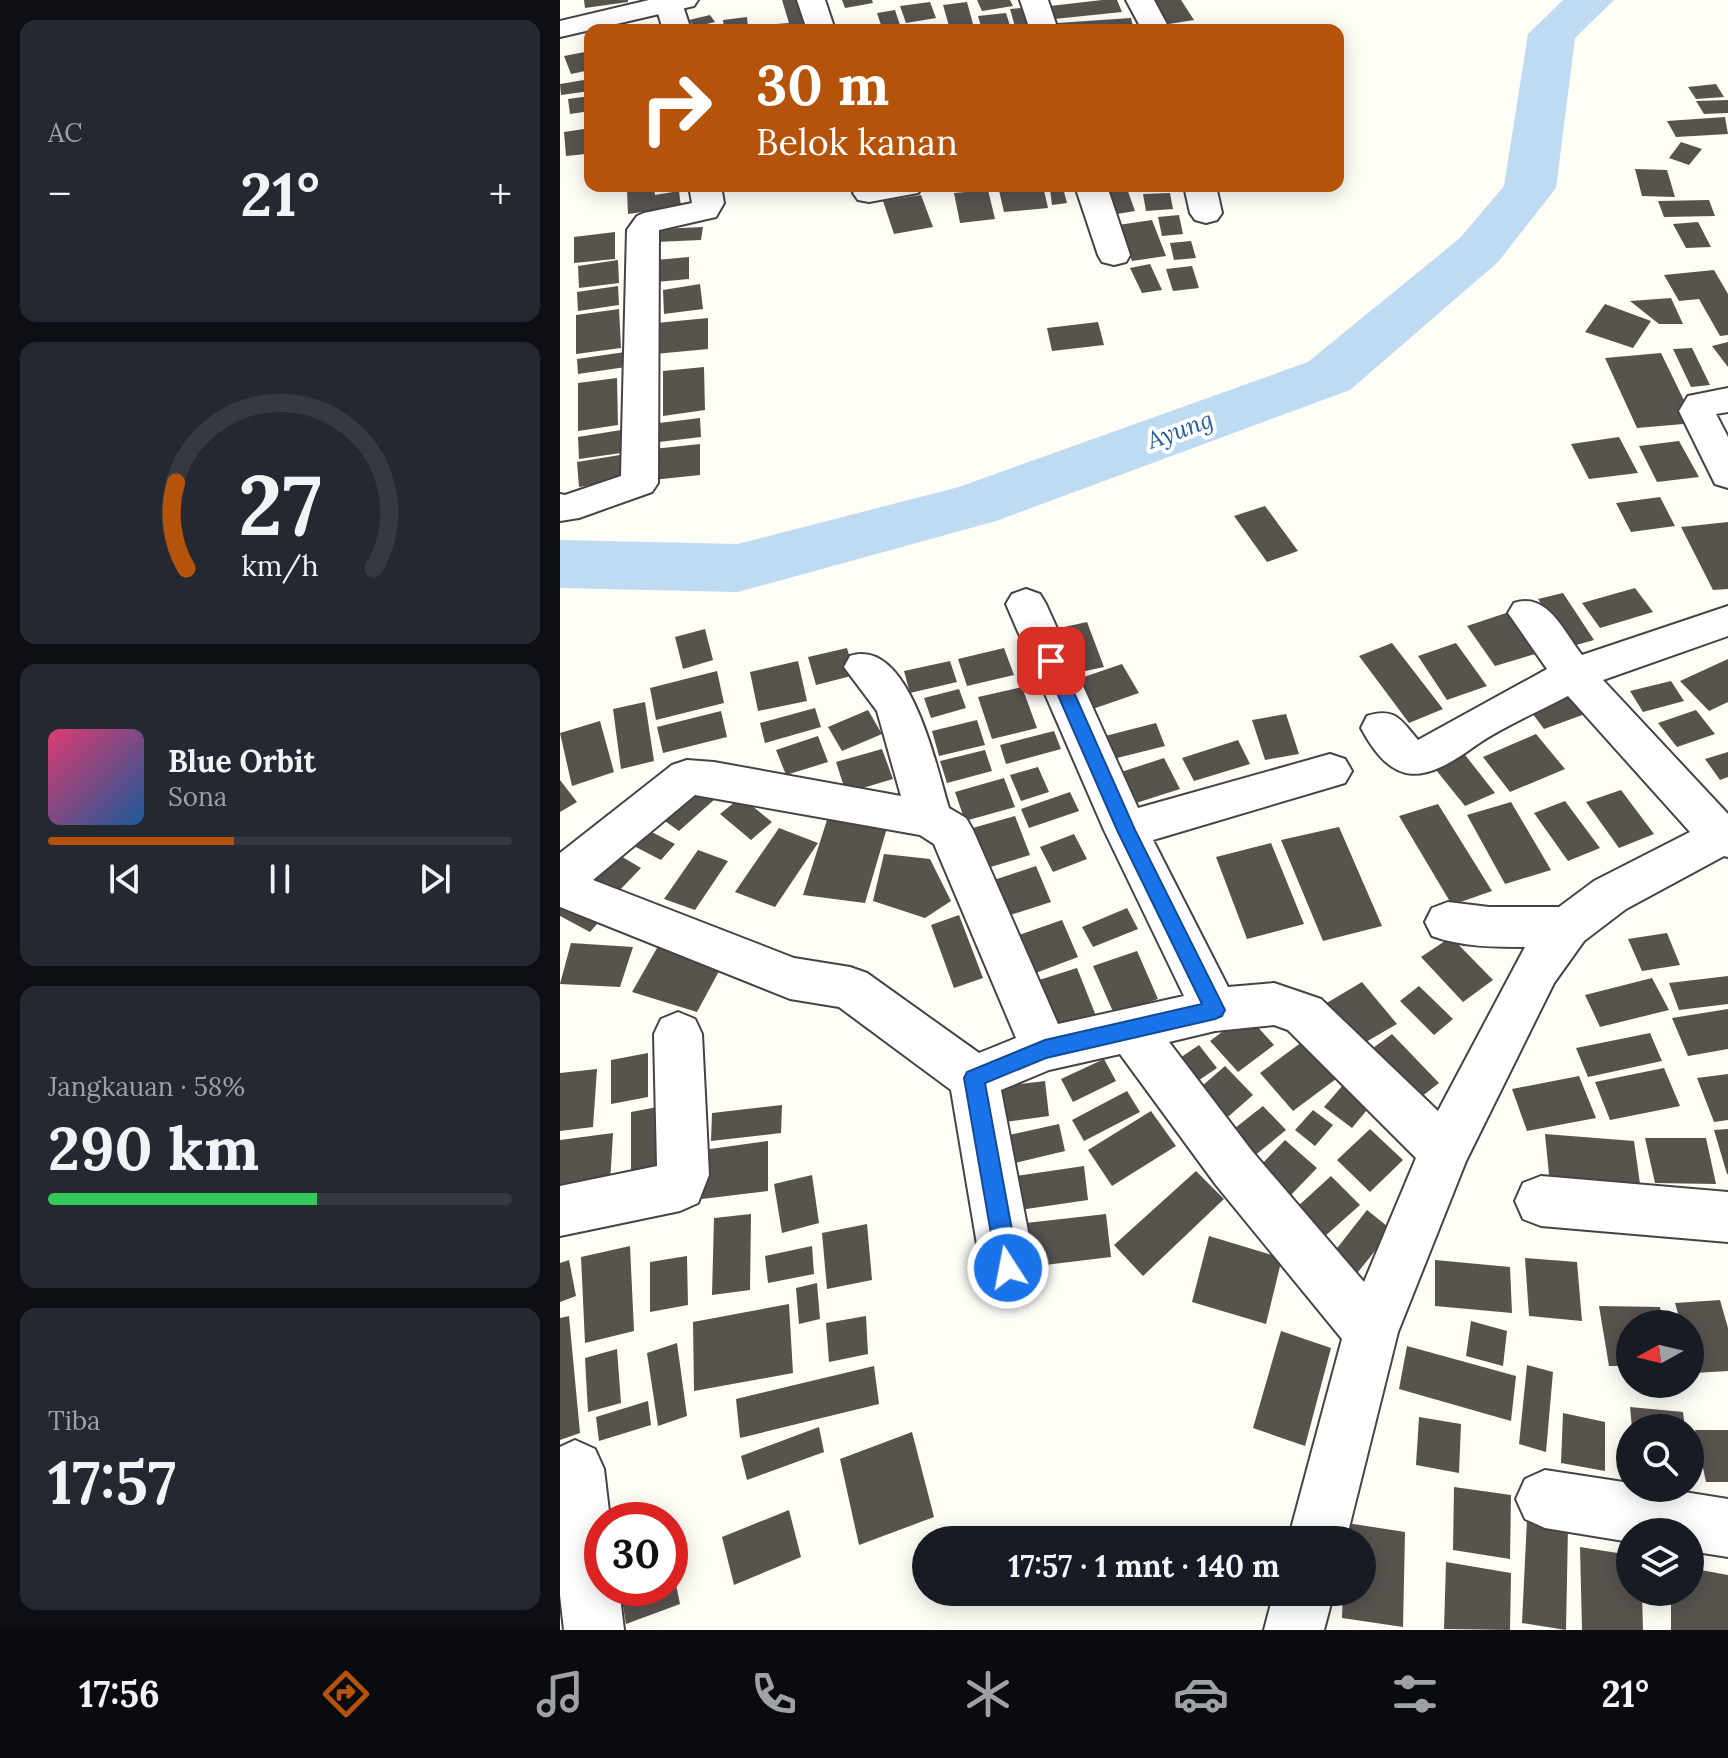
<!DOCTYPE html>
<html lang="id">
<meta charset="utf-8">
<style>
:root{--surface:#171b24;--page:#242831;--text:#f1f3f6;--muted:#9ea1a6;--line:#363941;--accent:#b45309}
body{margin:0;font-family:Lora,serif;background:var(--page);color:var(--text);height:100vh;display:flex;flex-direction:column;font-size:30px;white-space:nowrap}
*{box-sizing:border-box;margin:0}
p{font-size:26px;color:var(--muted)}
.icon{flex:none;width:44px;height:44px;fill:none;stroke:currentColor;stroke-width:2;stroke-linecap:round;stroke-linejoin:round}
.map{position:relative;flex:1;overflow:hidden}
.sheet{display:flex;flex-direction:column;gap:20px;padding:20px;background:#0d0f14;width:560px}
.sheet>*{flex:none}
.banner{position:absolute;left:24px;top:24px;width:760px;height:168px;border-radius:16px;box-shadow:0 4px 20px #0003;background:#b45309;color:#fff;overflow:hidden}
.needle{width:52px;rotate:262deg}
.controls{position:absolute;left:1056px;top:1310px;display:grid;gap:16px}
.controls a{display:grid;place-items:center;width:88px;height:88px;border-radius:50%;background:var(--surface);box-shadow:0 4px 20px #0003;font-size:40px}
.speed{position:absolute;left:24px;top:1502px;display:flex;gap:16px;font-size:40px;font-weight:700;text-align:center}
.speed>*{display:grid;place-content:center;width:104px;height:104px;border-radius:50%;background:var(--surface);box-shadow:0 4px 20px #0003;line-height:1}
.speed .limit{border:12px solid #d22;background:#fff;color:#111}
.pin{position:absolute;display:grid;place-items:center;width:68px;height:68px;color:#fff;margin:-34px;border-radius:16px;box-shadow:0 4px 12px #0006}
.me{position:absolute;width:88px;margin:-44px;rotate:349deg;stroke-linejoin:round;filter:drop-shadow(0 0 6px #0008)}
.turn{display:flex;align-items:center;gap:28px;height:168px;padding:0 40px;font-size:36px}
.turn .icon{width:104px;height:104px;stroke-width:2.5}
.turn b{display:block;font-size:56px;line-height:68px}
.big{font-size:60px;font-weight:700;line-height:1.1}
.sheet .card{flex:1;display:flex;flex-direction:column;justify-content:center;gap:12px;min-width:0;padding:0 28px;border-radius:16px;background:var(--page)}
.sheet .dial{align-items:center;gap:0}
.dial svg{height:208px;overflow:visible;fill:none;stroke:var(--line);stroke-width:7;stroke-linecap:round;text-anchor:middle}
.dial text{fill:var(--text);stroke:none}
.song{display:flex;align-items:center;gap:24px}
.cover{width:96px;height:96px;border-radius:12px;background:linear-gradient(135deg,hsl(340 70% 55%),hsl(210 70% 35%))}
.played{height:8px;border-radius:4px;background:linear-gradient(90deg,var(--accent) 40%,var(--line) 40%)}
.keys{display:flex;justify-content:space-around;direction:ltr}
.heat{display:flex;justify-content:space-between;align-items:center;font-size:44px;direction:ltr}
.charge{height:12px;border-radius:6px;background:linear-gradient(90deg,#34c759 58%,var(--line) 0)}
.trip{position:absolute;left:352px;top:1526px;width:464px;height:80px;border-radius:40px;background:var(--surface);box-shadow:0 4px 20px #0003;font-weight:700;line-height:80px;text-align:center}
.tabs{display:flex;height:128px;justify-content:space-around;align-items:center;background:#090b0e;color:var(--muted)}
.tabs .icon{width:56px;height:56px}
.tabs .on{color:var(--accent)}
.tabs b{font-size:36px;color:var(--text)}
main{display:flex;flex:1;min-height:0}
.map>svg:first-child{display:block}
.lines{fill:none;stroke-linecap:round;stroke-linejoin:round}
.river{fill:#bedbf2;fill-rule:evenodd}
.building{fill:#59534e}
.minor-casing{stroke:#444;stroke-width:4}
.tertiary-casing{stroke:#444;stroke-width:4}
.minor{fill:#fff;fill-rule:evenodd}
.tertiary{fill:#fff;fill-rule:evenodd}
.route{fill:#1a73e8;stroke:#114b97;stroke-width:2}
.labels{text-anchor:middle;stroke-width:8;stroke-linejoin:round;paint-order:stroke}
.water-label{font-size:24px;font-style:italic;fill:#225e9b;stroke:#fff}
</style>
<main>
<section class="sheet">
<div class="card"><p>AC</p>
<div class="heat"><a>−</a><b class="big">21°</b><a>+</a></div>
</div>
<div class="card dial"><svg viewBox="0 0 100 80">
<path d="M14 69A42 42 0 1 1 86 69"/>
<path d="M14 69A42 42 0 0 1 10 36" stroke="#b45309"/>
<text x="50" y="56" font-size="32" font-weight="700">27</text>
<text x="50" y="72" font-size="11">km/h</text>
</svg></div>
<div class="card">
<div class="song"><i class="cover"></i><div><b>Blue Orbit</b><p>Sona</p></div></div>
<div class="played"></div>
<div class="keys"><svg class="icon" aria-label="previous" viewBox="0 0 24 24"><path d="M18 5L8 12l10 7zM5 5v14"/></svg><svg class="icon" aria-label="pause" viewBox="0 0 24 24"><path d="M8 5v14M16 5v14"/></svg><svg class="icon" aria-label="next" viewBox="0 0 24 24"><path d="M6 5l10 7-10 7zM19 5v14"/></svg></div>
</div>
<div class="card"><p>Jangkauan · 58%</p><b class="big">290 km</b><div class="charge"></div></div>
<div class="card"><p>Tiba</p><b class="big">17:57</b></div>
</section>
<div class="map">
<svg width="1168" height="1630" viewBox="0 0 1168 1630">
<rect width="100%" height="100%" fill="#fefdf6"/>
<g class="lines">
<!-- river -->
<path class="river" d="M1003,0h51l-39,38 -19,150 -58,74 -148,128 -354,131 -258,71 -178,-4v-48l178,4 221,-57 349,-125 152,-124 44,-52 24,-152z"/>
</g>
<!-- building -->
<path class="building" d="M24,0h44v2l-43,6z
M222,0h24l6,18 -10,2 3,10h-28l-1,-6 13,-1z
M282,0h30l1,3 -28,5z
M417,0h33l3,6 -31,5z
M542,0h15l5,12 -68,7 -4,-13z
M593,0h28l13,20 -25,4z
M370,2l6,16 -30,5 -6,-17z
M407,2l6,22 -24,2 -6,-21z
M472,7l7,23h-23l-6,-21z
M335,10l5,15 -18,3 -5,-15z
M446,13l5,16 -29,1 -4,-14z
M150,15l5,7 -21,5 -5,-7z
M187,17l1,10 -24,2 -1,-9z
M571,18l3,12h-76l-1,-7z
M30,51v19l-19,4 -7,-18z
M30,79v12l-29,4 -1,-11z
M1156,84l8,13 -28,2 -8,-12z
M30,96v15l-20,3 -2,-15z
M1168,100v13l-24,1 -8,-13z
M1165,117l3,17 -52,3 -9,-16z
M24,129l2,25 -20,2 -2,-24z
M1121,142l21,7 -13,16 -20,-7z
M1075,169l32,1 8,27 -33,-1z
M438,186h45l5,22 -44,4z
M566,186l9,25 -24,4 -10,-28z
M94,188l1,7 24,-4 2,16 -53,7 -1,-23z
M503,188l4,15 -15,2 -2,-16z
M428,190l7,29 -35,4 -6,-30z
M610,193l3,16 -27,2 -3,-17z
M361,195l12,32 -39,7 -11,-33z
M1149,200l6,16 -51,1 -6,-16z
M619,215l4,19 -21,2 -4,-19z
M592,220l14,36 -34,5 -14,-36z
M1138,222l13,25 -25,1 -13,-24z
M143,227l-2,13 -45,2 3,-13z
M55,232v27l-41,4v-26z
M631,241l5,17 -22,2 -4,-17z
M129,257v22l-33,3v-22z
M58,260l1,23 -40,5 -1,-22z
M590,264l12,26 -20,3 -12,-25z
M632,266l7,22 -26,3 -7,-22z
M1154,270l14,24v41l-8,1 -21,-37 -20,2 -15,-26z
M140,284l3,25 -39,5 -1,-24z
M58,286l1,19 -41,6 -1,-19z
M1111,298l12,26h-24l-29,-23z
M1045,304l46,17 -18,27 -48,-16z
M59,309l2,39 -45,6v-39z
M148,318v31l-53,5 1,-31z
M538,322l6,23 -52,6 -5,-23z
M1168,342v25l-16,-21z
M1132,348l18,37 -19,2 -18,-38z
M65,352l1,15 -48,7 -1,-15z
M1101,353l34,70 -58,5 -32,-70z
M144,367l1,43 -42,6v-45z
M57,378l1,47 -40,6v-48z
M140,418l1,19 -42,5v-19z
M67,429l1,23 -49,7 -1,-22z
M1059,437l19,36 -49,6 -18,-35z
M1119,441l20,36 -42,5 -18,-36z
M140,444v31l-48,5 1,-31z
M60,455l2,25 -43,7 -2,-25z
M1100,497l15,29 -44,6 -15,-29z
M705,506l33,45 -31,11 -33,-46z
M1168,522v67l-15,1 -32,-63z
M1075,588l18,24 -53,16 -18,-25z
M1003,593l31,47 -25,7 -31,-48z
M946,613l29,41 -40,12 -28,-40z
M527,622l17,45 -33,7 -16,-45z
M145,629l8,31 -30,9 -8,-32z
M832,643l51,66 -34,14 -50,-67z
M896,643l31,43 -40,14 -29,-44z
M287,648l8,27 -39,10 -8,-28z
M444,648l10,27 -47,11 -9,-27z
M1168,659v43l-19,9 -29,-30z
M238,661l9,40 -49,10 -8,-39z
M390,661l7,21 -47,11 -6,-22z
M562,664l17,29 -55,19 -15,-30z
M157,671l7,32 -68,17 -6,-32z
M1111,681l13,20 -41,11 -13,-21z
M462,687l15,41 -45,11 -14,-42z
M399,689l7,19 -35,10 -7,-20z
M1010,694l15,20 -41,15 -15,-20z
M85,702l9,59 -33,8 -8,-60z
M255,708l6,19 -56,16 -5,-20z
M308,710l14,24 -40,17 -14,-24z
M1136,710l19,24 -38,13 -19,-24z
M161,711l6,26 -64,16 -6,-26z
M726,714l13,40 -34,6 -13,-40z
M417,720l8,25 -46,11 -7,-25z
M40,721l14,51 -42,14 -12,-53z
M596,723l9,23 -56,14 -8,-23z
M494,731l7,18 -55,15 -6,-19z
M976,734l29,35 -55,23 -27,-35z
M258,736l10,26 -42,13 -10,-25z
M678,740l12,24 -56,17 -12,-23z
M322,749l11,30 -47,14 -10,-31z
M425,750l7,21 -45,12 -7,-22z
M902,751l33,42 -30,13 -33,-41z
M1168,752v25l-8,3 -15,-21z
M604,758l16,31 -47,15 -15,-31z
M478,767l11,25 -28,9 -11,-26z
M444,778l11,29 -50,14 -10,-29z
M0,780l17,22 -17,10z
M130,782l25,17 -36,32 -24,-17z
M1061,790l33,44 -35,14 -33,-46z
M510,792l9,19 -50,17 -8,-19z
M181,797l31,25 -21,18 -31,-26z
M1005,801l35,47 -32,13 -34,-48z
M951,802l40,68 -46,14 -38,-69z
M878,804l54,87 -40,14 -53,-89z
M455,816l15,39 -46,14 -15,-40z
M267,820l60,8 -22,75 -62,-8z
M80,826l35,18 -14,16 -35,-18z
M779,827l43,99 -59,15 -42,-101z
M219,828l39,15 -43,64 -40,-15z
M514,834l13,25 -34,13 -13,-25z
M711,843l33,81 -57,15 -31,-82z
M138,850l30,11 -33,49 -31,-11z
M54,852l27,16 -25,26 -27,-17z
M324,854l46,5 21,42 -26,17 -52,-17z
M476,866l15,36 -44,14 -13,-36z
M0,891l45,24 -15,17 -30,-16z
M567,908l11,21 -45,18 -11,-20z
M399,915l24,63 -29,10 -23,-63z
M502,920l16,37 -45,17 -17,-38z
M1107,933l13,32 -38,6 -14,-32z
M891,937l42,43 -30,22 -42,-45z
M101,941l64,19 -28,52 -65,-20z
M11,943l62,4 -13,40 -60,-3z
M577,951l21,48 -44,15 -21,-48z
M517,968l19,48 -38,13 -19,-49z
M1168,976v28l-49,6 -10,-27z
M1092,978l17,32 -69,17 -15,-32z
M802,982l35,42 -38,22 -34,-42z
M859,986l34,33 -19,16 -34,-34z
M1168,1009v40l-40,7 -16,-38z
M686,1014l28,31 -36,27 -28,-31z
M1090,1033l12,28 -74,16 -12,-29z
M832,1034l47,49 -23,18 -47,-50z
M742,1042l34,37 -43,32 -33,-38z
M639,1045l18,23 -28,19 -18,-23z
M88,1053v44l-37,7v-44z
M544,1059l12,22 -43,21 -12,-23z
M665,1066l28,29 -31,27 -28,-29z
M1104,1068l16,38 -70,14 -15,-38z
M37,1069l-4,58 -33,4v-58z
M1168,1074v46l-14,2 -17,-44z
M1019,1076l17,42 -69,13 -15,-42z
M485,1081l4,35 -52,7 -3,-36z
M783,1085l28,20 -19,23 -28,-21z
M567,1091l13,21 -56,29 -12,-21z
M108,1105l1,65 -38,8v-66z
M222,1105l-1,28 -70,8 1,-28z
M703,1106l23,24 -33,27 -23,-25z
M753,1110l20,15 -18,21 -20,-16z
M591,1111l25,35 -64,40 -24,-36z
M499,1124l6,27 -54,13 -6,-28z
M810,1129l33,31 -33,32 -33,-32z
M1168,1129v45h-1l-13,-44z
M53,1133l-3,50 -50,8v-51z
M985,1134l89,7 7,50 -91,-6z
M1085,1138h61l10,46 -61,-1z
M725,1140l32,28 -28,29 -31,-29z
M208,1141v50l-66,8 1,-49z
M524,1166l4,34 -75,11 -4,-34z
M636,1171l28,28 -81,77 -29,-31z
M252,1175l7,48 -37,10 -8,-49z
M771,1176l29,29 -36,32 -27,-30z
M807,1210l25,20 -34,42 -24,-20z
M191,1214l-1,76 -38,5 2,-77z
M546,1214l5,43 -91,11 -3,-44z
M307,1224l5,56 -45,9 -5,-56z
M649,1236l73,22 -16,66 -74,-22z
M70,1246l4,85 -49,12 -4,-86z
M252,1246l2,28 -46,9 -3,-27z
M127,1256l1,49 -38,7v-50z
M965,1258l52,4 5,59 -53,-5z
M9,1260l7,36 -16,6v-39z
M875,1260l75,7 2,46 -77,-7z
M257,1283l3,36 -21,5 -3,-36z
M1160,1300l8,28v43l-34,2 -4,-15v-34h-9l-6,-21z
M229,1304l4,69 -99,18 -1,-69z
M1039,1306l61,1 3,17h-33v42h-21z
M9,1316l11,117 -20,7v-122z
M306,1316l2,38 -39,8 -3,-39z
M911,1321l36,10 -4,35 -37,-10z
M721,1331l50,17 -26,98 -52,-18z
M117,1343l10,73 -29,10 -11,-73z
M847,1346l109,30 -5,45 -112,-32z
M57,1349l4,54 -33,9 -3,-54z
M967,1365l26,7 -7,80 -27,-8z
M314,1366l5,38 -139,34 -4,-39z
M88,1401l3,24 -52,16 -3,-24z
M1070,1407l53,5 2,16h-53z
M1003,1413l42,9v49l-44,-8z
M859,1417l42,7 -2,49 -43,-8z
M259,1427l5,25 -77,28 -6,-24z
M1135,1430h33v52h-22z
M352,1432l22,85 -75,28 -19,-86z
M894,1487l57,8 -1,64 -57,-9z
M229,1510l12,47 -67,28 -12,-48z
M967,1519l41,8 -2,103 -44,-7z
M787,1523l58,9 -2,95 -61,-9 1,-26h19v-52h-16z
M1020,1547l50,8v37h12l1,38h-61z
M110,1555l10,49 -54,20 -6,-36h50z
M886,1562l65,11 -1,57 -66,-1z
M1130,1568l38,7v55h-57v-38h19z"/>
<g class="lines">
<!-- minor casing -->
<g class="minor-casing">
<path id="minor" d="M97,0h24l10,30h-28l-8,-27z
M237,0h28l10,30h-28z
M460,0h28l10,30h-28z
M566,0h28l16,30h-28z
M129,186h32l3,17 -8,14 -57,13 -1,253 -6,9 -73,26 -19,3v-27l5,1 56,-19 6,-246 10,-14 7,-3 48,-10z
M299,186h64l-5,7 -49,9 -11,-2 -5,-7z
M515,186h32l23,69 -4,7 -12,3 -12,-3 -4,-7z
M624,186h32l6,27 -5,7 -11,3 -11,-3 -5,-7z
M1168,388v24l-12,2 12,23v51l-13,-4 -36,-73 9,-15z
M466,589l14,5 6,10 92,204 192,-54 15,5 7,12 -7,12 -192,57 75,147 46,-4 47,16 117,112 87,-164c-31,0 -63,0 -93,-11l-7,-14 7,-14 16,-6 41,5h70l35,-26 96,-49 -122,-136c-30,16 -65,30 -93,50 -50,36 -81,44 -114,-18l6,-12c28,-9 34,4 51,24l129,-71 -39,-56 6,-10c34,-11 49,28 68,52l146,-49v30l-125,44 125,134v43l-4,-1 -98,53 -42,32 -30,42 -88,178 -68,171 -52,208h-58l54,-201 -126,-154 -96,-131 -71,16 -48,20 34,178 -8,19 -19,7 -19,-7 -8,-19 -30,-178 -112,-83 -49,-8 -230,-92v-54l112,-88 15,-5 27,2 187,34 -24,-85 -33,-44 6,-11c60,-19 86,111 99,152l17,10 7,12 85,194 126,-28 -80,-166 -98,-226 6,-10zM135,795l225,40 14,9 82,194 -37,15 -112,-80 -17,-6 -56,-9 -201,-78zM714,1025l14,5 128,128 -52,124 -112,-131 -83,-109 46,-11z
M118,1012l17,7 7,15 7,141 -11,28 -18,8 -120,25v-50l97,-20 -3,-132 7,-15z
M981,1176l187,16v50l-187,-16 -18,-7 -8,-18 8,-18z
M15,1440l20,9 9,20 6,51h-8v68h17l5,42h-60l-4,-35v-148z
M985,1470l85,13v5h29l69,11v58l-38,-6v-19h-60v10l-85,-14 -20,-9 -9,-20 9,-20z
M714,1592h60l-10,38h-60z"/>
</g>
<!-- tertiary casing -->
<g class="tertiary-casing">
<path id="tertiary" d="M89,0h49l-4,6 -134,31v-16z"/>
</g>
<!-- minor -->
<use href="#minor" class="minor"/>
<!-- tertiary -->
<use href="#tertiary" class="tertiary"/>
</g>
<!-- route -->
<path class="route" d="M491,654l9,7 75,169 90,180 -3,6 -7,3 -169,39 -61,25 34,185 -3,8 -8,3 -8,-3 -3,-8 -33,-190 3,-6 78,-32 157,-36 -85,-174 -74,-169z"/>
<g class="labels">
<!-- water labels -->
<g class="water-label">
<text transform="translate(620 430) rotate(-20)" y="8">Ayung</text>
</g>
</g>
</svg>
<div class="controls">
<a><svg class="needle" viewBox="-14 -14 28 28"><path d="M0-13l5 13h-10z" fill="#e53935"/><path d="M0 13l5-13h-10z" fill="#9ea1a6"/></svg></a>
<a><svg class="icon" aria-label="search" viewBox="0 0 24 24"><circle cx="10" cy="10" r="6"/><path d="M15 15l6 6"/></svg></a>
<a><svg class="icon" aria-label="layers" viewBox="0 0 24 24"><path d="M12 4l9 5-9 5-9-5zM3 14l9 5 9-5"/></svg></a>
</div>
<div class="speed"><div class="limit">30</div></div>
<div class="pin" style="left:491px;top:661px;background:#d93025"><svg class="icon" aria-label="arrive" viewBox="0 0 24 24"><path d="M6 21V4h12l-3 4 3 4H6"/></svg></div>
<svg class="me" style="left:448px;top:1268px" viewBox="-20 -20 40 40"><circle r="17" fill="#1a73e8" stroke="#fff" stroke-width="3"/><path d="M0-11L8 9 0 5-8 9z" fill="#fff"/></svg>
<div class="trip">17:57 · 1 mnt · 140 m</div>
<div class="banner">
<div class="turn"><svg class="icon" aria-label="right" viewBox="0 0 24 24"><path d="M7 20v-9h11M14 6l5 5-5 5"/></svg><div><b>30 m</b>Belok kanan</div></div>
</div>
</div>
</main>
<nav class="tabs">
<b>17:56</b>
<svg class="icon on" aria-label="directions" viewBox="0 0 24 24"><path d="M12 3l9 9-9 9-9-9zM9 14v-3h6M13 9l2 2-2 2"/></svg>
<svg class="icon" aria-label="music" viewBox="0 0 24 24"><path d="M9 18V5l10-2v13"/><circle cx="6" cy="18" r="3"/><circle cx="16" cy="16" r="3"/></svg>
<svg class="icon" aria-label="phone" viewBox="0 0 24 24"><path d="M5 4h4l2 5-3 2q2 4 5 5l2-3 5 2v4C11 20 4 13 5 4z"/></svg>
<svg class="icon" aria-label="climate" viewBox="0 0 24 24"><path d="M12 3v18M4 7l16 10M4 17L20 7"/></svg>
<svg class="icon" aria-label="car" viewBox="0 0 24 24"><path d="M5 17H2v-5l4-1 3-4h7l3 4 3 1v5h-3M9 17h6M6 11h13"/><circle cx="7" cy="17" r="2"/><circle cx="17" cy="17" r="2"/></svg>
<svg class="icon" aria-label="filters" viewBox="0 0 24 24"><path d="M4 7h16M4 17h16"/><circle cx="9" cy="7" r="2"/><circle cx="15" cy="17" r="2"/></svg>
<b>21°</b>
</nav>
